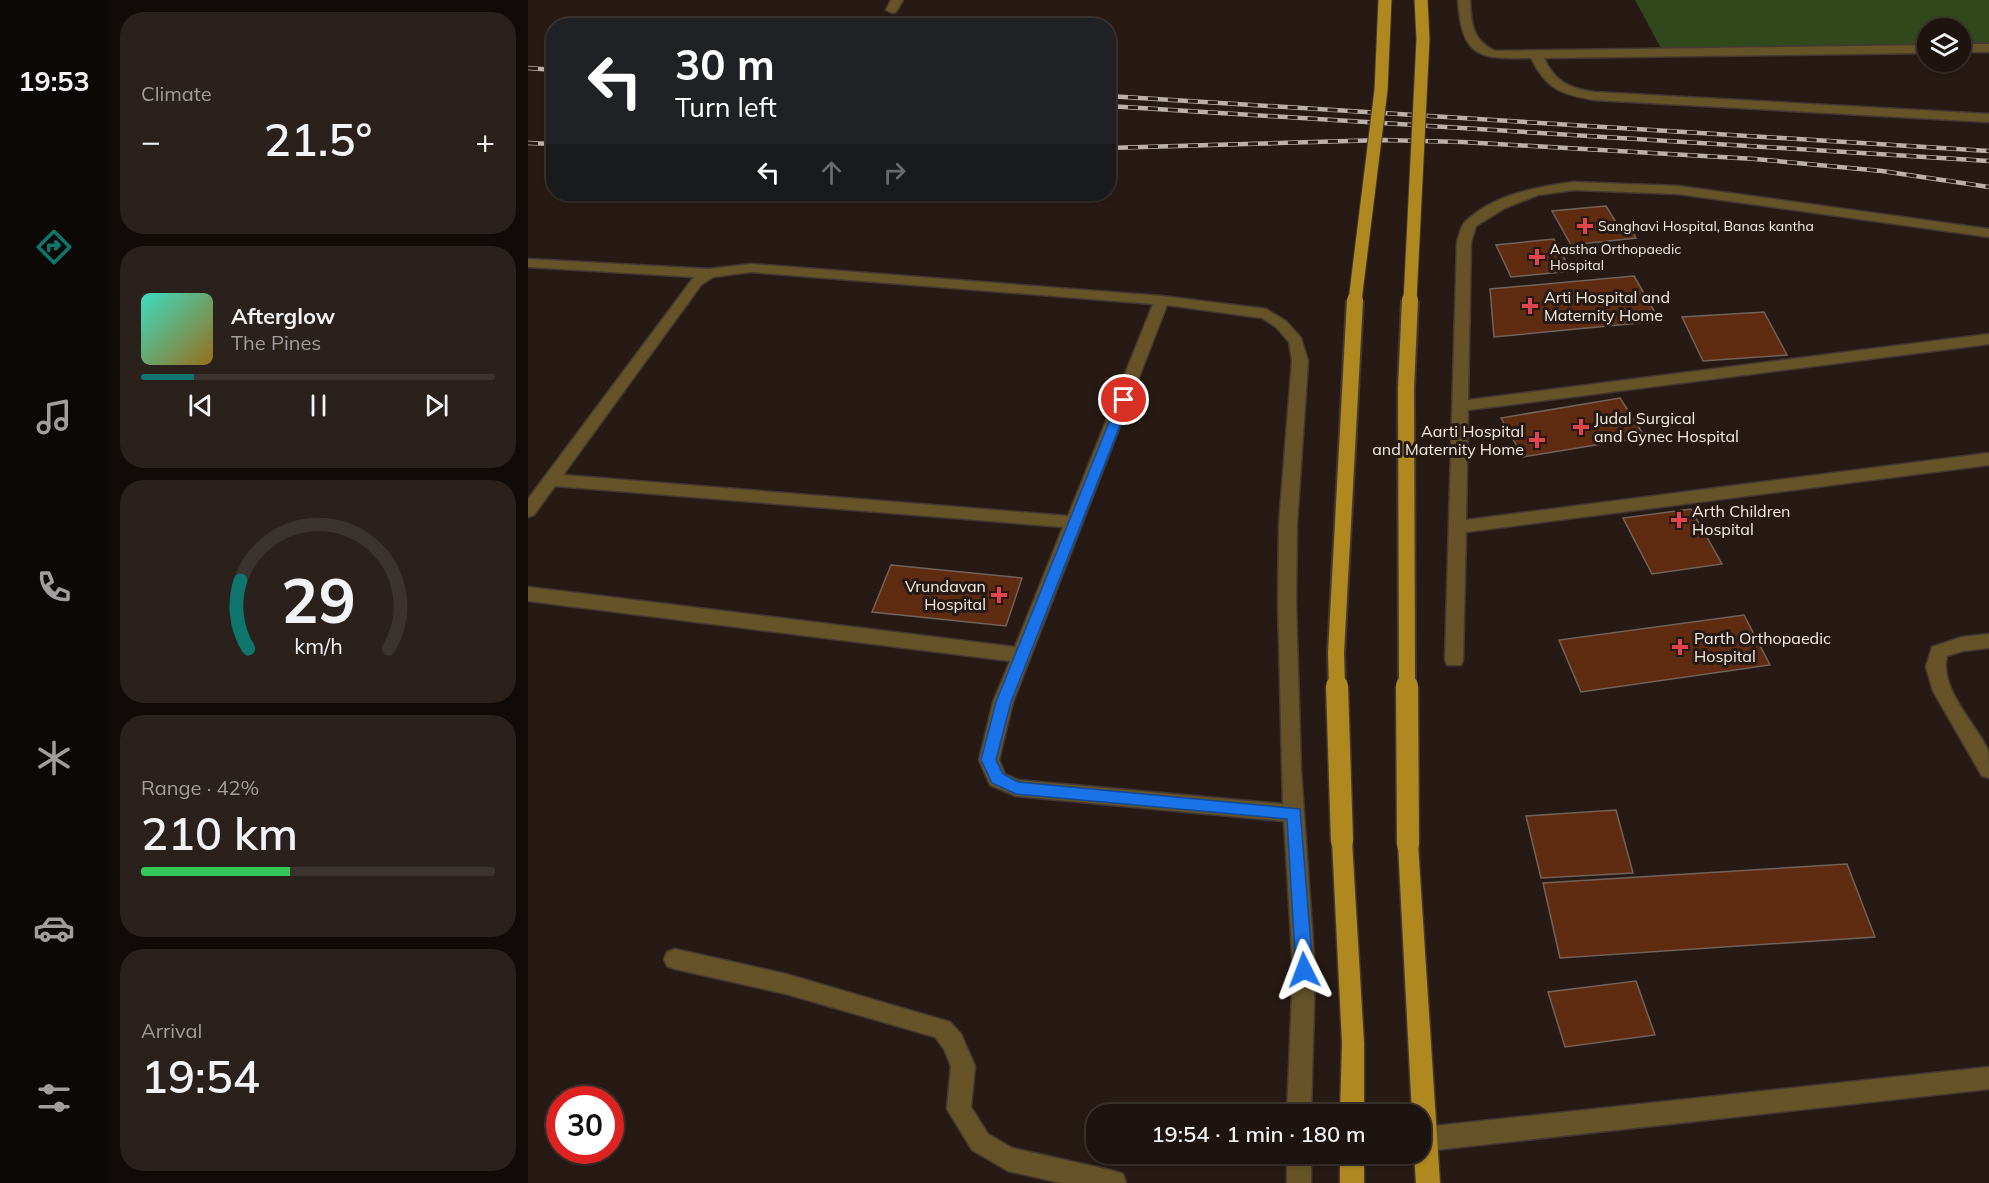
<!DOCTYPE html>
<meta charset="utf-8">
<style>
:root{--surface:#1d140f;--page:#2a211d;--text:#f1f3f6;--muted:#a09e9e;--line:#3b332f;--accent:#0f766e}
body{margin:0;font-family:Mulish,sans-serif;background:var(--page);color:var(--text);height:100vh;display:flex;flex-direction:column;font-size:22px;white-space:nowrap}
*{box-sizing:border-box;margin:0}
p{font-size:20px;color:var(--muted)}
.icon{flex:none;width:33px;height:33px;fill:none;stroke:currentColor;stroke-width:2;stroke-linecap:round;stroke-linejoin:round}
.map{position:relative;flex:1;overflow:hidden}
.side{display:flex;flex-direction:column;gap:12px;padding:12px;background:#100b08;width:420px}
.side>*{flex:none}
.guide{position:absolute;left:18px;top:18px;width:570px;height:183px;border-radius:24px;box-shadow:0 2px 4px #0004,0 0 0 2px var(--line);background:#202124;color:#fff;overflow:hidden}
.fabs{position:absolute;left:1389px;top:18px;display:grid;gap:12px}
.fabs a{display:grid;place-items:center;width:54px;height:54px;border-radius:50%;background:var(--surface);box-shadow:0 2px 4px #0004,0 0 0 2px var(--line);font-size:30px}
.speed{position:absolute;left:18px;top:1086px;display:flex;gap:12px;font-size:30px;font-weight:700;text-align:center}
.speed>*{display:grid;place-content:center;width:78px;height:78px;border-radius:50%;background:var(--surface);box-shadow:0 2px 4px #0004,0 0 0 2px var(--line);line-height:1}
.speed .limit{border:9px solid #d22;background:#fff;color:#111}
.pin{position:absolute;display:grid;place-items:center;width:51px;height:51px;color:#fff;margin:-26px;border:3px solid #fff;border-radius:50%;box-shadow:0 2px 6px #0007}
.me{position:absolute;width:66px;margin:-33px;rotate:357deg;stroke-linejoin:round;filter:drop-shadow(0 0 4px #0008)}
.turn{display:flex;align-items:center;gap:21px;height:126px;padding:0 30px;font-size:27px}
.turn .icon{width:78px;height:78px;stroke-width:2.5}
.turn b{display:block;font-size:42px;line-height:51px}
.lanes{display:flex;align-items:center;height:57px;padding:0 30px;background:#0003;justify-content:center;gap:30px;direction:ltr}
.lanes .off{opacity:.35}
.big{font-size:45px;font-weight:600;line-height:1.1}
.side .tile{flex:1;display:flex;flex-direction:column;justify-content:center;gap:9px;min-width:0;padding:0 21px;border-radius:24px;background:var(--page)}
.side .dial{align-items:center;gap:0}
.dial svg{height:156px;overflow:visible;fill:none;stroke:var(--line);stroke-width:7;stroke-linecap:round;text-anchor:middle}
.dial text{fill:var(--text);stroke:none}
.song{display:flex;align-items:center;gap:18px}
.cover{width:72px;height:72px;border-radius:9px;background:linear-gradient(135deg,hsl(170 70% 55%),hsl(40 70% 35%))}
.played{height:6px;border-radius:3px;background:linear-gradient(90deg,var(--accent) 15%,var(--line) 15%)}
.keys{display:flex;justify-content:space-around;direction:ltr}
.heat{display:flex;justify-content:space-between;align-items:center;font-size:33px;direction:ltr}
.charge{height:9px;border-radius:4px;background:linear-gradient(90deg,#34c759 42%,var(--line) 0)}
.trip{position:absolute;left:558px;top:1104px;width:345px;height:60px;border-radius:24px;background:var(--surface);box-shadow:0 2px 4px #0004,0 0 0 2px var(--line);font-weight:600;line-height:60px;text-align:center}
main{display:flex;flex:1;min-height:0}
.tab-bar{display:flex;flex-direction:column;width:108px;justify-content:space-around;align-items:center;background:#0c0806;color:var(--muted)}
.tab-bar .icon{width:42px;height:42px}
.tab-bar .selected{color:var(--accent)}
.tab-bar b{font-size:27px;color:var(--text)}
.map>svg:first-child{display:block}
.green{fill:#31481d}
.building{fill:#602c11;stroke:#72625a;stroke-width:1.5}
.lines{fill:none;stroke-linecap:round;stroke-linejoin:round}
.minor-casing{stroke:#443832;stroke-width:3}
.major-casing{stroke:#443832;stroke-width:3}
.minor{fill:#665328;fill-rule:evenodd}
.major{fill:#af8820;fill-rule:evenodd}
.rail-casing{stroke:#bcb1ac;stroke-width:4.5}
.rail{stroke:#271a14;stroke-width:3;stroke-dasharray:10;stroke-linecap:butt}
.major-bridge-far2-casing{stroke:#443832;stroke-width:15;stroke-linecap:butt}
.major-bridge-far1-casing{stroke:#443832;stroke-width:20;stroke-linecap:butt}
.major-bridge-casing{stroke:#443832;stroke-width:25;stroke-linecap:butt}
.major-bridge-far2{stroke:#af8820;stroke-width:13}
.major-bridge-far1{stroke:#af8820;stroke-width:16}
.major-bridge{stroke:#af8820;stroke-width:22}
.route{fill:#1a73e8;stroke:#114b97;stroke-width:1.5}
.health-dot{fill:#e0444e;stroke:#271a14;stroke-width:2}
.labels{text-anchor:middle;stroke-width:6;stroke-linejoin:round;paint-order:stroke}
.far-poi-label{font-size:14px;fill:#f6ede8;stroke:#271a14;text-anchor:start}
.poi-label{font-size:16px;fill:#f6ede8;stroke:#271a14;text-anchor:start}
</style>
<main>
<nav class="tab-bar">
<b>19:53</b>
<svg class="icon selected" aria-label="directions" viewBox="0 0 24 24"><path d="M12 3l9 9-9 9-9-9zM9 14v-3h6M13 9l2 2-2 2"/></svg>
<svg class="icon" aria-label="music" viewBox="0 0 24 24"><path d="M9 18V5l10-2v13"/><circle cx="6" cy="18" r="3"/><circle cx="16" cy="16" r="3"/></svg>
<svg class="icon" aria-label="phone" viewBox="0 0 24 24"><path d="M5 4h4l2 5-3 2q2 4 5 5l2-3 5 2v4C11 20 4 13 5 4z"/></svg>
<svg class="icon" aria-label="climate" viewBox="0 0 24 24"><path d="M12 3v18M4 7l16 10M4 17L20 7"/></svg>
<svg class="icon" aria-label="car" viewBox="0 0 24 24"><path d="M5 17H2v-5l4-1 3-4h7l3 4 3 1v5h-3M9 17h6M6 11h13"/><circle cx="7" cy="17" r="2"/><circle cx="17" cy="17" r="2"/></svg>
<svg class="icon" aria-label="filters" viewBox="0 0 24 24"><path d="M4 7h16M4 17h16"/><circle cx="9" cy="7" r="2"/><circle cx="15" cy="17" r="2"/></svg>
</nav>
<section class="side">
<div class="tile"><p>Climate</p>
<div class="heat"><a>−</a><b class="big">21.5°</b><a>+</a></div>
</div>
<div class="tile">
<div class="song"><i class="cover"></i><div><b>Afterglow</b><p>The Pines</p></div></div>
<div class="played"></div>
<div class="keys"><svg class="icon" aria-label="previous" viewBox="0 0 24 24"><path d="M18 5L8 12l10 7zM5 5v14"/></svg><svg class="icon" aria-label="pause" viewBox="0 0 24 24"><path d="M8 5v14M16 5v14"/></svg><svg class="icon" aria-label="next" viewBox="0 0 24 24"><path d="M6 5l10 7-10 7zM19 5v14"/></svg></div>
</div>
<div class="tile dial"><svg viewBox="0 0 100 80">
<path d="M14 69A42 42 0 1 1 86 69"/>
<path d="M14 69A42 42 0 0 1 10 34" stroke="#0f766e"/>
<text x="50" y="56" font-size="32" font-weight="700">29</text>
<text x="50" y="72" font-size="11">km/h</text>
</svg></div>
<div class="tile"><p>Range · 42%</p><b class="big">210 km</b><div class="charge"></div></div>
<div class="tile"><p>Arrival</p><b class="big">19:54</b></div>
</section>
<div class="map">
<svg width="1461" height="1183" viewBox="0 0 1461 1183">
<rect width="100%" height="100%" fill="#271a14"/>
<!-- green -->
<path class="green" d="M1107,0h354v48l-28,1 -1,-21h-32l-1,23 -265,-1z"/>
<!-- building -->
<path class="building" d="M1078,206l17,28 10,-2 3,6 -65,7 -19,-34z
M1026,239l17,32 -60,6 -15,-32z
M1106,276l26,45 -166,16 -4,-48z
M1236,312l23,43 -84,6 -21,-44z
M1092,398l25,39 -122,20 -22,-39z
M1163,509l31,55 -70,10 -29,-56z
M363,565l131,13 -16,48 -134,-14z
M1216,615l26,50 -189,27 -22,-52z
M1088,810l17,63 -92,5 -15,-62z
M1319,864l28,73 -315,21 -17,-75z
M1108,981l19,54 -90,12 -17,-55z"/>
<g class="lines">
<!-- minor casing -->
<g class="minor-casing">
<path id="minor" d="M363,0h12l-7,12 -4,1 -6,-3z
M930,0h12c1,23 2,40 25,51l433,-6v8l-384,5c11,24 25,30 50,34l395,22v8l-395,-22c-33,-6 -47,-10 -63,-42 -52,1 -69,0 -73,-58z
M1432,44h29v8h-29z
M1046,182l104,4 311,43v8l-311,-43 -104,-4 -36,5 -33,13 -29,18 -5,16 -3,158 521,-66v10l-521,66 -2,110 523,-67v12l-523,67 -3,128 -2,5h-14l-2,-5 12,-418c2,-6 4,-17 9,-21 29,-27 71,-34 108,-39z
M0,259l181,10 42,-5 411,32 104,13 20,12 15,17 7,23 -11,163 -1,78 5,168 14,200 -4,144h-24l6,-144 -9,-149 -268,-25 -26,-11 -11,-25 14,-58 17,-41 -482,-60v-14l487,60 48,-120 -508,-41 -21,29 -6,2v-18l166,-222 -166,-10zM223,272l402,32 -85,212 -505,-41 138,-190 12,-8zM639,305l95,13 14,9 13,15 3,19 -13,163 -1,78 5,202 -265,-24 -13,-6 -6,-14 14,-58z
M1461,634v14l-26,3 -16,5c-8,33 28,66 41,94 1,8 1,20 1,28l-7,-2 -49,-85 -7,-24 6,-20 30,-10z
M147,949l111,25 164,48 11,12 14,32 -4,41 17,27 24,14 102,23 9,3 3,9h-65l-53,-12 -36,-21 -25,-41 4,-43 -7,-17 -9,-12 -149,-43 -111,-25 -8,-3 -3,-7 3,-7z
M1461,1067v22l-564,62 -5,-2v-20l5,-2z
M759,1154h24v29h-24z"/>
</g>
<!-- major casing -->
<g class="major-casing">
<path id="major" d="M814,832l7,3 3,6 12,202v71h-24l2,-71 -10,-202 3,-6z
M880,835l7,3 3,6 22,339h-24l-2,-29h6v-40h-8l-14,-270 3,-6z
M812,1154h24v29h-24z"/>
</g>
<!-- minor -->
<use href="#minor" class="minor"/>
<!-- major -->
<use href="#major" class="major"/>
<!-- rail casing -->
<g class="rail-casing">
<path id="rail" d="M0,68l26,2
M580,96l881,55
M580,106l881,55
M0,143l26,1
M580,148l275,-8 79,2 293,17 127,12 107,16"/>
</g>
<!-- rail -->
<use href="#rail" class="rail"/>
<!-- major-bridge-far2 casing -->
<g class="major-bridge-far2-casing">
<path id="major-bridge-far2" d="M827,301l26,-211 4,-90
M882,301l13,-262 -2,-39"/>
</g>
<!-- major-bridge-far1 casing -->
<g class="major-bridge-far1-casing">
<path id="major-bridge-far1" d="M809,687l-1,-34 19,-353
M879,687l-1,-299 4,-88"/>
</g>
<!-- major-bridge casing -->
<g class="major-bridge-casing">
<path id="major-bridge" d="M809,686l5,155
M879,686l1,158"/>
</g>
<!-- major-bridge-far2 -->
<use href="#major-bridge-far2" class="major-bridge-far2"/>
<!-- major-bridge-far1 -->
<use href="#major-bridge-far1" class="major-bridge-far1"/>
<!-- major-bridge -->
<use href="#major-bridge" class="major-bridge"/>
</g>
<!-- route -->
<path class="route" d="M596,396l6,4 -119,302 -15,58 7,14 15,8 282,27 13,161 -3,6 -6,2 -6,-2 -2,-6 -9,-151 -271,-25 -24,-11 -11,-23 15,-58 122,-302z"/>
<!-- markers -->
<g class="health-dot">
<path d="M1054 217h6v6h6v6h-6v6h-6v-6h-6v-6h6z"/>
<path d="M1006 248h6v6h6v6h-6v6h-6v-6h-6v-6h6z"/>
<path d="M999 297h6v6h6v6h-6v6h-6v-6h-6v-6h6z"/>
<path d="M1050 418h6v6h6v6h-6v6h-6v-6h-6v-6h6z"/>
<path d="M1006 431h6v6h6v6h-6v6h-6v-6h-6v-6h6z"/>
<path d="M1148 511h6v6h6v6h-6v6h-6v-6h-6v-6h6z"/>
<path d="M468 586h6v6h6v6h-6v6h-6v-6h-6v-6h6z"/>
<path d="M1149 638h6v6h6v6h-6v6h-6v-6h-6v-6h6z"/>
</g>
<g class="labels">
<!-- far-poi labels -->
<g class="far-poi-label">
<text x="1070" y="231">Sanghavi Hospital, Banas kantha</text>
<text x="1022" y="254">Aastha Orthopaedic<tspan x="1022" dy="16">Hospital</tspan></text>
</g>
<!-- poi labels -->
<g class="poi-label">
<text x="1016" y="303">Arti Hospital and<tspan x="1016" dy="18">Maternity Home</tspan></text>
<text x="1066" y="424">Judal Surgical<tspan x="1066" dy="18">and Gynec Hospital</tspan></text>
<text x="996" y="437" text-anchor="end">Aarti Hospital<tspan x="996" dy="18">and Maternity Home</tspan></text>
<text x="1164" y="517">Arth Children<tspan x="1164" dy="18">Hospital</tspan></text>
<text x="458" y="592" text-anchor="end">Vrundavan<tspan x="458" dy="18">Hospital</tspan></text>
<text x="1166" y="644">Parth Orthopaedic<tspan x="1166" dy="18">Hospital</tspan></text>
</g>
</g>
</svg>
<div class="fabs">
<a><svg class="icon" aria-label="layers" viewBox="0 0 24 24"><path d="M12 4l9 5-9 5-9-5zM3 14l9 5 9-5"/></svg></a>
</div>
<div class="speed"><div class="limit">30</div></div>
<div class="pin" style="left:596px;top:400px;background:#d93025"><svg class="icon" aria-label="arrive" viewBox="0 0 24 24"><path d="M6 21V4h12l-3 4 3 4H6"/></svg></div>
<svg class="me" style="left:776px;top:970px" viewBox="-20 -20 40 40"><path d="M0-17L14 15 0 8-14 15z" fill="#1a73e8" stroke="#fff" stroke-width="4"/></svg>
<div class="trip">19:54 · 1 min · 180 m</div>
<div class="guide">
<div class="turn"><svg class="icon" aria-label="left" viewBox="0 0 24 24"><path d="M17 20v-9H6M10 6l-5 5 5 5"/></svg><div><b>30 m</b>Turn left</div></div>
<div class="lanes"><svg class="icon" aria-label="left" viewBox="0 0 24 24"><path d="M17 20v-9H6M10 6l-5 5 5 5"/></svg><svg class="icon off" aria-label="ahead" viewBox="0 0 24 24"><path d="M12 20V5M6 11l6-6 6 6"/></svg><svg class="icon off" aria-label="right" viewBox="0 0 24 24"><path d="M7 20v-9h11M14 6l5 5-5 5"/></svg></div>
</div>
</div>
</main>
